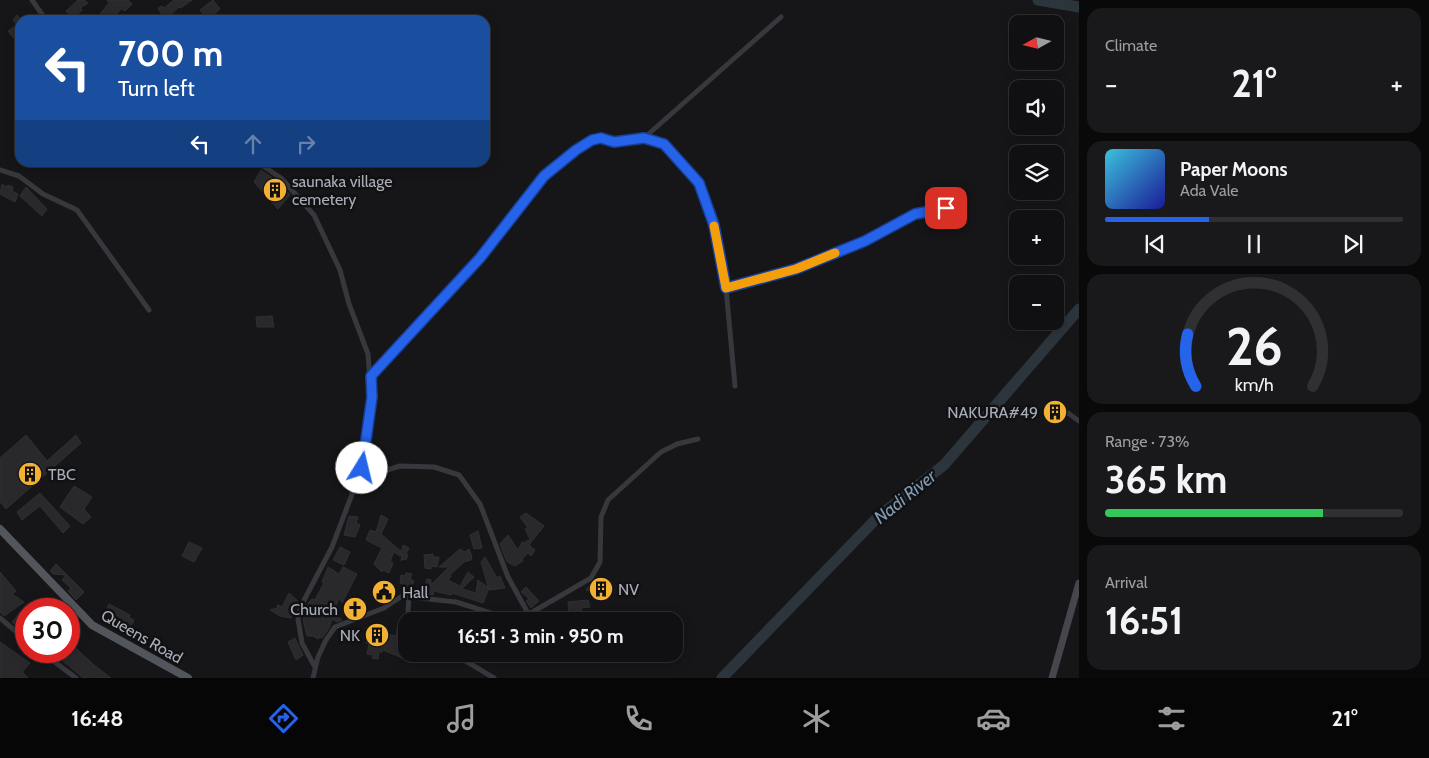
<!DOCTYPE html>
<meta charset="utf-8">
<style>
:root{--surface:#101012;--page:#19191b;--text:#f1f3f6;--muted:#9c9d9f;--line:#303032;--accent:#2563eb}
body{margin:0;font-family:Cabin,sans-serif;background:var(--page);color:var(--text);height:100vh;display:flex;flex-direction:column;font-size:19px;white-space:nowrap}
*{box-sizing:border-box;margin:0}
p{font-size:16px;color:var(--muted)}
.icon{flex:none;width:28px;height:28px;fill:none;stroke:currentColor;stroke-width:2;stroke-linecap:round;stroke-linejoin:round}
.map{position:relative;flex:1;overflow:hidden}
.drawer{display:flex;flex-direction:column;gap:8px;padding:8px;background:#09090a;width:350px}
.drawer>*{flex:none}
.banner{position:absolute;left:15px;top:15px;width:475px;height:152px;border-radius:15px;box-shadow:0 2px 12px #0003,0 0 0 1px var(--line);background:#1a4fa0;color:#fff;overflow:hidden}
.needle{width:32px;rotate:262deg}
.controls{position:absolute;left:1009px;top:15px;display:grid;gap:10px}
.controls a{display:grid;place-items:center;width:55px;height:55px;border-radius:10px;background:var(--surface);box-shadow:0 2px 12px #0003,0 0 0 1px var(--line);font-size:25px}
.speed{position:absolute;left:15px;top:598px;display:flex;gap:10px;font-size:25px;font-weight:700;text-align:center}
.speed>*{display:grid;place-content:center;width:65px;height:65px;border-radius:50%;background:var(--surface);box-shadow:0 2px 12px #0003,0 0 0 1px var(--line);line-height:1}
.speed .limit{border:8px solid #d22;background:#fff;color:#111}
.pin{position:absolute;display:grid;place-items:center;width:42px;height:42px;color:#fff;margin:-21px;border-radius:10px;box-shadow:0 2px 8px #0006}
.me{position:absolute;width:55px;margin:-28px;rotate:9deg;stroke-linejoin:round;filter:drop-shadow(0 0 4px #0008)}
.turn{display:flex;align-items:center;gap:18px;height:105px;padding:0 20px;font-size:22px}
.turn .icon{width:65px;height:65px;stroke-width:2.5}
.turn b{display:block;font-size:35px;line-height:42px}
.lanes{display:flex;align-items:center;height:48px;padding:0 20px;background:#0003;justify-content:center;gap:25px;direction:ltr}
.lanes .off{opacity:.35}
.big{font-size:38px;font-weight:700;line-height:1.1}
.drawer .card{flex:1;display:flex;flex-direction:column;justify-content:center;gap:8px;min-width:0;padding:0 18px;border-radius:15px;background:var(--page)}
.drawer .dial{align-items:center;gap:0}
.dial svg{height:130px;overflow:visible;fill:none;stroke:var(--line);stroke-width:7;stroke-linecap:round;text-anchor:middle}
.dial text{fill:var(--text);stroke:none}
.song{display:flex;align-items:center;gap:15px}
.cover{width:60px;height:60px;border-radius:8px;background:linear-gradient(135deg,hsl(190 70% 55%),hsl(240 70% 35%))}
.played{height:5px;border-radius:2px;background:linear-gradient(90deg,var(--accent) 35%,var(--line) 35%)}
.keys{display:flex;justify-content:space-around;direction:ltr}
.heat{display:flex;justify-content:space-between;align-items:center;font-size:28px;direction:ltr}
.charge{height:8px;border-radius:4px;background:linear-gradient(90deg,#34c759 73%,var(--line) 0)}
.trip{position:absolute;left:398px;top:612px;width:285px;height:50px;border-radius:15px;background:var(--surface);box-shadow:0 2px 12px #0003,0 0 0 1px var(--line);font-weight:700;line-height:50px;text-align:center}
.tabs{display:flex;height:80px;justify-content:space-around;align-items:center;background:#060607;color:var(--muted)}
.tabs .icon{width:35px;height:35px}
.tabs .on{color:var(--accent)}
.tabs b{font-size:22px;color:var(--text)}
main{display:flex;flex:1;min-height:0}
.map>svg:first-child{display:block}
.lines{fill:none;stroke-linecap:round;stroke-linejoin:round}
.river{stroke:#2c353c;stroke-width:11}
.building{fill:#29292c;stroke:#303034}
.minor{stroke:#37383d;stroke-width:5}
.secondary{stroke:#45474d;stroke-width:7}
.primary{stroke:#53555c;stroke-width:8}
.route-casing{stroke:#184099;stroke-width:12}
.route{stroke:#2563eb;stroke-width:9}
.slow{stroke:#f59e0b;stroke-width:9}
.labels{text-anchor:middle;stroke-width:5;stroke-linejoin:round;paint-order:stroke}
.poi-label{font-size:16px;fill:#a8adb8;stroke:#111113;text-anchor:start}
.street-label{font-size:16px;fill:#a8adb8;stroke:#111113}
.water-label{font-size:18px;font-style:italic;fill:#7f9bb3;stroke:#111113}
</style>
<main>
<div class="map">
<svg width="1079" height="678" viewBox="0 0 1079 678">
<rect width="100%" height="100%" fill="#161618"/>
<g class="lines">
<!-- river -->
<path class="river" d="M1038,0l41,7
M722,678l156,-161 66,-52 135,-156"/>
</g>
<!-- building -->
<path class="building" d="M78,0h6l4,3 -8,5 2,2 -9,8 -7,-7z
M107,0h21l4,4 -7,7 -4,-2 -9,11 -4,-2 -4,1 -4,-5 9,-11z
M174,0h18l-11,8 -2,-1 -14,13 -7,-12 4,-2 2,2z
M213,0l7,9 -12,11 -8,-10z
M17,15l3,3v16l-5,6 -7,-9 9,-6 -4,-5z
M261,170l20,14 9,11 -12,14 -24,-27z
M2,184l4,3 2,-2 5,2 -1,4 6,3 -3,8 -15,-8z
M26,187l21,22 -5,7 -22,-20z
M272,316l2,11h-17l-1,-10z
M1052,403l12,5 -5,11 -12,-4z
M26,435l21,26 29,-26 5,8 -75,66 -6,-7v-44z
M74,486l18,11 -8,12 7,8 -8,7 -23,-17z
M40,493l30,33 -7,7 -23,-27 -18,14 -5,-8z
M526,513l18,13 -15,19 6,5 -4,6 -3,-3 -6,6 1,2 -8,5 -8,-4 -7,-18 8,-9 10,15 4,-8 2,1 6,-4 -5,-10 3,-1 -8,-11z
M381,515l7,4 -7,15 17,15 4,2 1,-6 6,3 -3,6 2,1 -2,5 -3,-1 -2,2 1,-8 -2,3 -6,-4 -4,9 3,2 -4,10 -6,-3 -1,2 -8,-8 8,-16 -16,-8 4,-10 6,2z
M349,516l9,1 -2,6 4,2 -5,12 -11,-2z
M478,531l4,17 -8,1 -4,-14z
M189,542l13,6 -8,14 -12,-6z
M340,547l10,5 -6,13 -11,-5z
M460,549l5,3 4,-3 3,8 -1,3 -7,2 -14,13 1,2 -3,3 12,6 8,-14 6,5 -12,12 14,4 2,-13 11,8 -6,15 -31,-10 -1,2 -17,-4 -1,4 -10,-2 4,-14 4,1v5l18,-18h-10z
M433,554v3h6l-2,10 -6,-1v3l-6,-1 -1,-13z
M485,557l12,21 3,-2 5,12 -16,2 -8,-28z
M56,564l28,28 -8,8 -8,-9 3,-3 -9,-8 4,-5 -13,-1 -3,-3z
M328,567l11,7 4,-7 14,7 -15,29 -3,-6 -5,17 8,6 -5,2 -5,-3 -3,9 -7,10 -2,-1 -2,2 -5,-3h-6l-4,-16 6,-18 3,-3 3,1 9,-17 -2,-1z
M0,572l16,19 -4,3 12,8 -20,14 -4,-4z
M406,573l6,1 -2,5 4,2 -3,7 -11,-5 1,-8 4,1z
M380,581l15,7 -6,12 -15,-5z
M591,583l5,2 2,-2 11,4 -3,10 -14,-7 -1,2 -5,-2z
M526,587l13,14 -8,7 -5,-7 3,-2 -8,-7z
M289,593l9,8 -7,17 -11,-2 -10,-6 7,-2 1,-3 4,2z
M588,600l2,7 -9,1 1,7h-13l-1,-13z
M359,601l5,10 -14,5 -4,-8z
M109,604l21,11 -1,3 5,2 -6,12 -11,-6 1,-3 -10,-5 3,-5 -5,-2z
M26,605v27l-14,-10z
M440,611l17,3 -1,7h-17z
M370,626l17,3 -1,5 10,2 1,-7 9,2v18h-2l-2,9 -19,-8 -1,2h-3l-1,7 -6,-1 1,-3 -6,-1 2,-11h-3z
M295,638l8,17 -7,5 -8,-18z
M0,642l30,21 -8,9 6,6h-28z
M69,642l25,23 17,13h-28l-32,-27h18z"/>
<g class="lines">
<!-- minor -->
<path class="minor" d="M32,0l14,20
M644,138l137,-121
M257,162l24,16 33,37 26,55 9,34 19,50 3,43 -9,71 -30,79 -31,59 -3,13 4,24 13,24
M0,170l19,6 24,18 34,16 72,100
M726,288l70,-19 69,-28 50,-27 31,-6
M371,376l109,-118 64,-83 48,-35 9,-2 13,4 30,-4 20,6 35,39 15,42 12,63 9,98
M1068,413l11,8
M356,480l44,-14 34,1 25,8 21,29 28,73 21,38
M409,596l-1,15 8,10
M0,618l26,22
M517,621l74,-43 9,-16 1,-45 7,-17 53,-48 16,-8 21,-5
M40,651l36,27
M454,654l40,24
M313,678l5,-21 8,-17 9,-13 49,-19 18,-12 54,6 60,19"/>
<!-- secondary -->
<path class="secondary" d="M1052,678l27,-95"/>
<!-- primary -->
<path class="primary" d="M0,529l92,96 96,53"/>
</g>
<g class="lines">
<!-- route casing -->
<g class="route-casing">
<path id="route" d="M362,468l10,-71 -1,-21 109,-118 64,-82 32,-26 16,-10 9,-2 13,4 30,-4 20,6 35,39 15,42 12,63 70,-19 69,-28 50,-27 31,-6"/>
</g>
<!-- route -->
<use href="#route" class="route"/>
<!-- slow -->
<path class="slow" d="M714,226l12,62 70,-19 39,-16"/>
</g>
<!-- icons -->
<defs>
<g id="building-disc" transform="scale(1.25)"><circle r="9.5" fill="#f2b134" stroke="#111113"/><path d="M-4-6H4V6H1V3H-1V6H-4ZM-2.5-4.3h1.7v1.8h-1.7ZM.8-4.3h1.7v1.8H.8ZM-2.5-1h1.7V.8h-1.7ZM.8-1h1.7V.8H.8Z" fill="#111"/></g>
<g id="civic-disc" transform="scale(1.25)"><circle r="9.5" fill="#f2b134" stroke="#111113"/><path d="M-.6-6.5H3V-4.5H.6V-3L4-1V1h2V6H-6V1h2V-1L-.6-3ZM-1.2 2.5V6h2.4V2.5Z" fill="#111"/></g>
<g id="church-disc" transform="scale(1.25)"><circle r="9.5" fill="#f2b134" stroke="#111113"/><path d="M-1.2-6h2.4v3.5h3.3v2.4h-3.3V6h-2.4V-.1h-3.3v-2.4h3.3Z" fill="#111"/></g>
</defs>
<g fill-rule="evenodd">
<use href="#building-disc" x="275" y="190"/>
<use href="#building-disc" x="1055" y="412"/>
<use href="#building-disc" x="30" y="474"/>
<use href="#building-disc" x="601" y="589"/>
<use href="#civic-disc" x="384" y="592"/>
<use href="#church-disc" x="355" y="609"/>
<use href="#building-disc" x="377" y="635"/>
</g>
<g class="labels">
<!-- poi labels -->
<g class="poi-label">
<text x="292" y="187">saunaka village<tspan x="292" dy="18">cemetery</tspan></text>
<text x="1038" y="418" text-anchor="end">NAKURA#49</text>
<text x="48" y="480">TBC</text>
<text x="618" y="595">NV</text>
<text x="402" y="598">Hall</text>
<text x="338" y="615" text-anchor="end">Church</text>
<text x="360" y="641" text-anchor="end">NK</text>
</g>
<!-- street labels -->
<g class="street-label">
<text transform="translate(142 636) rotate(30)" y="6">Queens Road</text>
</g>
<!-- water labels -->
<g class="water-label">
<text transform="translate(905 497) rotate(-39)" y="6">Nadi River</text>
</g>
</g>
</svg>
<div class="controls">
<a><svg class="needle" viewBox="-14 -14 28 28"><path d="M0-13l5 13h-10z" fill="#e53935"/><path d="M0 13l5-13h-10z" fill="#9c9d9f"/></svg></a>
<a><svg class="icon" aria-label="sound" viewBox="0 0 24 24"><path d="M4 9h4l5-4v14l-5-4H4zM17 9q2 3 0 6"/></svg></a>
<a><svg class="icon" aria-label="layers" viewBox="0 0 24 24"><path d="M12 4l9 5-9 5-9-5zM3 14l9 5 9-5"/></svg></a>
<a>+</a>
<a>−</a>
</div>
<div class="speed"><div class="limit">30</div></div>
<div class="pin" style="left:946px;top:208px;background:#d93025"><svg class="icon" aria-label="arrive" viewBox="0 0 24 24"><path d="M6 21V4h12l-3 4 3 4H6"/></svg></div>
<svg class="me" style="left:362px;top:468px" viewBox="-20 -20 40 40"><circle r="19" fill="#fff"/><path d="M0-13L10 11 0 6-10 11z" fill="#2563eb"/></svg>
<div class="trip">16:51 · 3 min · 950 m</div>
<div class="banner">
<div class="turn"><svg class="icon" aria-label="left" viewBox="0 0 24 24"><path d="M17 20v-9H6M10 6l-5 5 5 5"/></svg><div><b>700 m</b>Turn left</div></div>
<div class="lanes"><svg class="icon" aria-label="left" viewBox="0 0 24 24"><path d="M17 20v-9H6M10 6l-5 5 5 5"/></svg><svg class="icon off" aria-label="ahead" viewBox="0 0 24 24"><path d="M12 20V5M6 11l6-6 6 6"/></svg><svg class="icon off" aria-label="right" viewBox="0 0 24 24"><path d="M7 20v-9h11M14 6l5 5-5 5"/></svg></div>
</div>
</div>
<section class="drawer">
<div class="card"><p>Climate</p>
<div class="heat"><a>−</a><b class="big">21°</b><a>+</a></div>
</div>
<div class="card">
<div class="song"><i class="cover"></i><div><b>Paper Moons</b><p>Ada Vale</p></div></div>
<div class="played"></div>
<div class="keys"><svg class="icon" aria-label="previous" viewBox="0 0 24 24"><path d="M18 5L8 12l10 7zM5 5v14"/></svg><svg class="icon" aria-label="pause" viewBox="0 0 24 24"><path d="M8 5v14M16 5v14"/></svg><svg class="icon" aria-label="next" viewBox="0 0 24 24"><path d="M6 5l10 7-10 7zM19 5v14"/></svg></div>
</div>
<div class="card dial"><svg viewBox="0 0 100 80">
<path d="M14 69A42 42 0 1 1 86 69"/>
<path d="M14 69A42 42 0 0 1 9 37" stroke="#2563eb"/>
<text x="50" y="56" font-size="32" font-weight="700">26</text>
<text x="50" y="72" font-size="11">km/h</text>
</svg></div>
<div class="card"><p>Range · 73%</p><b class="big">365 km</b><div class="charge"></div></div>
<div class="card"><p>Arrival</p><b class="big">16:51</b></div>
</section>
</main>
<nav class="tabs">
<b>16:48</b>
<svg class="icon on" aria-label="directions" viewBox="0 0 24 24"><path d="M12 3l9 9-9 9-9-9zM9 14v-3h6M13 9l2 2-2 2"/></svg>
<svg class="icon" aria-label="music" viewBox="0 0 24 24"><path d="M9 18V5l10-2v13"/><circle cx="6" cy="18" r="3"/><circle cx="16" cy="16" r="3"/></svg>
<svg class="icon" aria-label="phone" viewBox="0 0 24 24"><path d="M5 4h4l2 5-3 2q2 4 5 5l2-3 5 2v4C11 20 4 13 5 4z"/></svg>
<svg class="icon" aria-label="climate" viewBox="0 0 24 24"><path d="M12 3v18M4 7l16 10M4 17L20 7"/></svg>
<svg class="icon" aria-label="car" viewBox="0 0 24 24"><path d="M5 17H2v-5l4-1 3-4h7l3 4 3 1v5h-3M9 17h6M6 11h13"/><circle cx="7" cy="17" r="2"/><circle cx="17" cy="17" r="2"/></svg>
<svg class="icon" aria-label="filters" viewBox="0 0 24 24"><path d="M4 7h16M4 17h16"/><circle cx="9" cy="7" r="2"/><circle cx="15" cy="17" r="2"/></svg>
<b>21°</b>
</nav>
